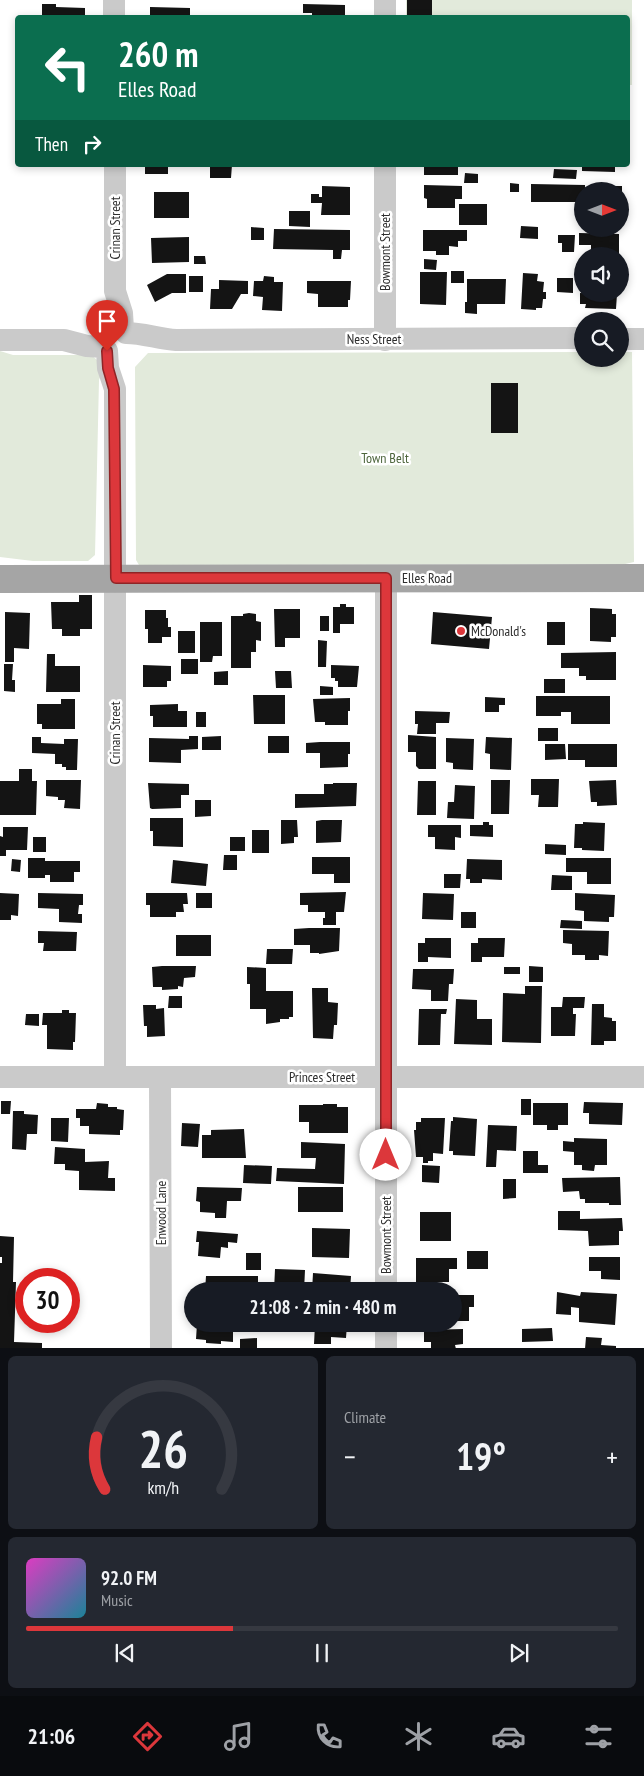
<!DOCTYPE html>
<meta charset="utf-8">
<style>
:root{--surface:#171b24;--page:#242831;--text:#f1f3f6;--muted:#9ea1a6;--line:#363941;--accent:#dc373b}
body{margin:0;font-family:"PT Sans Narrow",sans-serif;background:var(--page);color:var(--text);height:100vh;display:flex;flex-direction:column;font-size:19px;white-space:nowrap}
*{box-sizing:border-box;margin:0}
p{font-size:16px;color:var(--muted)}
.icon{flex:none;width:28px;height:28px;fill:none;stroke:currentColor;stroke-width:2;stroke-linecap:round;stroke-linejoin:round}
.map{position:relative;height:1348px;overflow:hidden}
.side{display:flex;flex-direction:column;gap:8px;padding:8px;background:#0d0f14;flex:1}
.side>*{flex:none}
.banner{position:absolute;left:15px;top:15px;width:615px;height:152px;border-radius:5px;box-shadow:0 2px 8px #0003;background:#0b6e4f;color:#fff;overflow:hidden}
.needle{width:32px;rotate:90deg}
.fabs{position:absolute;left:574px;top:182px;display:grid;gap:10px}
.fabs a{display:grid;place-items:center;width:55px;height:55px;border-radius:50%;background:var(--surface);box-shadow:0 2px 8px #0003;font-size:25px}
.speed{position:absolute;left:15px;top:1268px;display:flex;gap:10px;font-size:25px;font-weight:700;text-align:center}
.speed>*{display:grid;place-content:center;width:65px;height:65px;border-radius:50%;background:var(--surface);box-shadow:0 2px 8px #0003;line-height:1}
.speed .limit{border:8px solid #d22;background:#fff;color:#111}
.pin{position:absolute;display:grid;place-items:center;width:42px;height:42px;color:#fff;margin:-51px -21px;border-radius:50% 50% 50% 0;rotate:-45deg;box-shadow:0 0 5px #0007}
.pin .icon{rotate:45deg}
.me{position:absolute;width:55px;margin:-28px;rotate:0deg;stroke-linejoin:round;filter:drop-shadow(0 0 4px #0008)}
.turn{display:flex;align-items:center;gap:18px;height:105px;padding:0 20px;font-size:22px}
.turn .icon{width:65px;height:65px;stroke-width:2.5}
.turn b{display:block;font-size:35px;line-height:42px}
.then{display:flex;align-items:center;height:48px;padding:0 20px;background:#0003;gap:10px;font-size:19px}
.big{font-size:38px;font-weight:800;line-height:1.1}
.side .tile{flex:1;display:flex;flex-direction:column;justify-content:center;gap:8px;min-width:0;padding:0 18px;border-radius:8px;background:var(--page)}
.side .dial{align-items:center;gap:0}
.dial svg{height:130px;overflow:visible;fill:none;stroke:var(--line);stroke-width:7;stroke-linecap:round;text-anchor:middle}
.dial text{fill:var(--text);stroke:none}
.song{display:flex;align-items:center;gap:15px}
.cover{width:60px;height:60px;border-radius:8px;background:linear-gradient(135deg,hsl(310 70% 55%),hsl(190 70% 35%))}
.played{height:5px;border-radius:2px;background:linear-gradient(90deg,var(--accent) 35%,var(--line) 35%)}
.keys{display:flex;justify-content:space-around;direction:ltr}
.heat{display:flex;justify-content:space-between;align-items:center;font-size:28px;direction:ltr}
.side .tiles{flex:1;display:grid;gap:8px;grid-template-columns:1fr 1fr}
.tile:last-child{grid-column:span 2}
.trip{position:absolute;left:184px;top:1282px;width:278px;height:50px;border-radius:25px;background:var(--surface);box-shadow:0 2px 8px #0003;font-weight:800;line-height:50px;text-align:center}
.menu{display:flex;height:80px;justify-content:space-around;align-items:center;background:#090b0e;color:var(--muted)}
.menu .icon{width:35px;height:35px}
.menu .current{color:var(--accent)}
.menu b{font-size:22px;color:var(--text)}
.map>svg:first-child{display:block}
.park{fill:#e2eadb}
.building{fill:#141414}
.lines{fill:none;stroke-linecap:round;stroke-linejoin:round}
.minor{stroke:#cacaca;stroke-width:22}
.major{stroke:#a5a5a5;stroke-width:28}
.route-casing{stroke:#8f2426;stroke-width:12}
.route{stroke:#dc373b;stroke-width:9}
.poi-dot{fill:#dc373b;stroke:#fff;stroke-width:2}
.labels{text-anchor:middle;stroke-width:5;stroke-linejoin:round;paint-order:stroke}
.street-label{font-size:14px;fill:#2d2d2d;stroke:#fff}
.park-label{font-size:14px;fill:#4e663d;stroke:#fff}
.poi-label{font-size:14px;fill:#2d2d2d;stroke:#fff;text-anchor:start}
</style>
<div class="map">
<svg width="644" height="1349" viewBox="0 0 644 1349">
<rect width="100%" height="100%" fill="#fff"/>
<!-- park -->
<path class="park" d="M406,0h226v85h-4v-67h-222z
M0,351l13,4h78c11,8 13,13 8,25l-4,175 -7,6h-55l-33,-4z
M582,352v7h38v-7h12l2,210 -9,2 -486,1 -3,-5 -1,-193 13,-14z"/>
<!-- building -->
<path class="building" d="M407,0h25v17h-25z
M42,4h14v3l29,1v10h-43z
M303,4l42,1v13h-33v-5h-9z
M150,7l40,1v10h-40z
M145,165h23v9h-23z
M210,165h22l-1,13h-21z
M424,165h34v10h-34z
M582,165h33v7l-33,-1z
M554,169l23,1 -1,9 -23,-1z
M465,173l13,1v9h-14z
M510,183l9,1v8h-9z
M531,184l54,1v6h-3v11h-51z
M424,185l38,1v13h-7v9h-28v-9l-3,-1z
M322,186l28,1v28h-29l1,-12h-11v-9h8v3h3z
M587,186h35v13h-2v-8h-33z
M154,192h35v26h-35z
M459,204h28v21h-28z
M289,211h21v16l-21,-1z
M521,226l17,1v12l-18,-1z
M251,227l13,1v12h-13z
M274,229l76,1v20h-8l-1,9h-8v-9l-60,-1z
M423,230h44v11h-9v6l-9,-1v9h-13v-4h-13z
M579,233l40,1v22h-28v-11h-12z
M558,235h17l-1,17h-12v-9h-4z
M189,237v25l-37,1 -1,-25z
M194,256h11l1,8h-12z
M424,259l13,1 -1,10 -12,-1z
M451,271h13v12h-13z
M420,272h27l-1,33 -26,-1z
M523,273l15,1 -1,7 7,1 -1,10h3v7h-3l-1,9h-6v2l-15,-1z
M167,274h19v19h-14l-17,9 -8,-17z
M189,276h14v16h-14z
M264,276l10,1v5h9l-1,29 -20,-1 1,-13 -10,-1 1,-15h9z
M557,278h16v15l-16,-1z
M467,279h39l-1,25h-28v10l-12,-1v-11h2z
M219,280l29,1v13h-7l-9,15h-22l1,-20h8z
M307,281h44l-1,19h-2v7h-30v-13l-11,-1z
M580,293l37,1 -1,15 -31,-1 1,-4h-6z
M491,383h27v50h-27z
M79,595h13v34h-12v7h-18v-7h-10l-1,-27h28z
M340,604h6v3h8v17h-14v9h-7v-26h7z
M590,608l22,1v5h4v23h-5v5l-21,-1z
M274,609h26v29h-15v9h-10z
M145,610h21v8h2v9h3v10h-9v6h-14v-14h-3z
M5,612l25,1 -1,36 -15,-1v14h-9z
M433,612l59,5 -3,32 -58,-5z
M249,613l7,1v7l5,1v19l-5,-1v12h-5v16h-20v-52h12v-2z
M320,616h9v15h-9z
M200,622h22v34h-9l-1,6h-12z
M547,622h18v23h-18z
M178,631h17v22h-17z
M318,640l9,1 -1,26h-8z
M616,652v28h-30v-4h-7v-8h-18v-15z
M47,654h8v12h25v26h-34z
M181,659h17v15h-17z
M4,664h9l-1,16h3v12l-11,-1z
M143,665l28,1v15h-4v6h-24z
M331,665l28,1 -2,21h-19v-6h-3v-3h-4z
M228,671v14h-14v-13z
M275,671h16l1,17h-16z
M544,679h21v14h-21z
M320,686l13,1v8h-13z
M253,695h32v29h-31z
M536,696h74v28h-39v-12h-10v4h-25z
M485,697l20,1v7h-6v7h-14z
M350,698v13h-2v14h-23v-3h-10l-2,-23z
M61,699h14v30h-33v-5h-5v-20h24z
M178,704v7h9v16h-34v-11h-3v-11z
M415,711l35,1 -1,11h-13v11h-19l1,-10h-3z
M196,712h10v15h-10z
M538,728h20v13h-20z
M408,735l28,2v32h-17l-3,-3v-14h-8z
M189,736h9v13l-17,1v13l-32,-1v-24l40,1z
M221,736v14h-19v-13z
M268,736h21v17h-21z
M32,737h9v6l23,1v-5h14l-1,31h-11v-3h-4v-3h-7v-10l-23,-1z
M486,737l26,1 -1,32 -21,-1v-15l-5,-1z
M446,738l28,1 -1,31 -20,-1v-6l-7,-1z
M320,742h30v12h-2v13l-28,1v-15h-14v-10z
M545,744h20l1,15 -21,1z
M568,744h49v23h-32v-7h-17z
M19,769h13v12h5l-1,34h-36v-34h19z
M531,779h28l-1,28h-20l1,-12h-8z
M46,780h35l-1,29 -16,-1 1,-8h-7v-3l-12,-1z
M491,780h19l-1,34h-18z
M616,780l1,25 -20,1v-4h-6l-2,-21z
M418,781h18v34h-19z
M148,783l41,1v11h-8v13l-29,1 -2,-1z
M333,783h24l-1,23 -61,2v-14h29v-10h9z
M455,785l20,1 -1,33 -27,-1 1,-16h6z
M195,800h16v16l-16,1z
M150,818h33v29l-30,-1v-15h-3z
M281,820h16l1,17h-4v6l-13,1z
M322,820h20l-1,22 -25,1v-22z
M483,822h6v3h4v12l-23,-1v-11h13z
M583,822l22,1 -1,28 -22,-1v-2h-8l1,-24h8z
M428,825h33v13l-6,-1v13l-20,-1v-12h-7z
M3,827h25l-1,23h-21v6h-6v-20l3,1z
M252,830h17v23h-17z
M33,837h13v15h-13z
M230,837h15v14h-15z
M545,844l21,1v10l-21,-1z
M224,855h13v15h-14z
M312,857h38v26h-16v-9h-22z
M28,858h17v3h35v11h-6v10h-24v-7h-5v3h-17z
M566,858h45v26h-24v-12h-21z
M12,859l9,1 -1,12 -9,-1z
M467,859l35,1v20l-20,-1v4h-12v-4h-4z
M173,860l35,4 -2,22 -35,-3z
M444,874h17l-1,14h-16z
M552,875l20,1v14h-21z
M346,892l-2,20h-8v13h-13v-7h2v-6h-17v-7h-8v-12z
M0,893l19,1 -1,22 -7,-1v5h-11z
M38,893l45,1v11h-4l-1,9h4v9l-23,-1v-13l-21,-1z
M146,893h41l1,11h-5l1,8h-8v5h-26v-12h-4z
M196,893h16v15h-16z
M423,893l31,1 -1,26 -31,-1z
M575,893l40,2 -1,22h-5v5l-25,-1v-10l-9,-1z
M461,912h15v16h-15z
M561,920l21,1v8l-22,-1z
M309,928h31l-1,23 -20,3v-1h-9v-8h-16v-16z
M563,930l46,1 -1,25 -9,-1v5h-14v-5h-13v-11l-9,-1z
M38,931l39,1 -1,19h-33l1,-8h-6z
M176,935h35v21h-35z
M425,938h26v20l-23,-1v5h-10v-19h7z
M478,938h27l-1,19h-22v5h-11v-19h7z
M267,949h26l-1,15h-26z
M162,966h34l-1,11 -11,1 -1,9 -5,-1v3l-16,1v-3h-9l-1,-20z
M529,966l14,1v15h-14z
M247,967l19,1v23h27v26h-4v2h-9v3l-14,2v-15h-16v-25h-3z
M504,967h16v7h-16z
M413,969h41l-1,15h-4l-1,17h-17v-11l-19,-1z
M525,986h17l-1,57 -39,-1 1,-49 22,1z
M312,988h16v14l10,1 -1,22h-3l-1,14 -20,-1z
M169,996h13v12h-14z
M563,997h22l-1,11h-11v6h3l-1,22h-24v-29h11z
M456,999l21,1v19h15v26l-38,-1z
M592,1004h12v13l8,1v3h4v20h-12v4h-13z
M143,1005h13v4l8,-1 1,28 -18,1v-11h-3z
M419,1009h28l-1,5h-5l-1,31h-22z
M62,1010h7v3h7l-1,29h-2v8l-26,-1v-24h-5l1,-12h19z
M26,1014h13v12l-14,-1z
M521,1099h10v16h-10z
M1,1101h10l-1,13h-9z
M584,1102l39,1 -1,22 -33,-1v-11h-6z
M97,1103l11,1v3h9v2l7,1 -1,20h-3v5l-31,-1v-8h-9v-8h-4v-9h20z
M533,1103h35v22h-10v5h-11v-5h-14z
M323,1104h14v3h11v26h-39v-11h-10v-17h24z
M13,1111h11v3l14,1 -1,19h-10l-1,16 -14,-1z
M453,1117l24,2 -2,37 -22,-1v-4h-4l2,-30h2z
M51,1118h18l-1,24 -17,-1z
M421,1118h24l-2,36 -10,-1v8h-5v2h-5v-6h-7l-2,-27h2v-8h5z
M182,1123l18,1 -2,23 -17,-1z
M488,1125l29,1 -1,25 -19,-1 -1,17h-10z
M244,1129l2,29h-44v-23h9v-5z
M574,1138l33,1v26h-12l-1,6 -12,-1v-5h-8v-13l-11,-1v-10l11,1z
M301,1142l44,2 -1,40 -68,-3 1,-13 38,1 1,-11h-15z
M55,1147l30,2v13l24,-1 -1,17h7v13l-36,-1v-19l-14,-1v-6h-11z
M523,1151h15v14h10v8h-25z
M244,1165l28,1 -1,18 -28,-1z
M422,1165l18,1 -1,17 -17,-1z
M620,1177l1,28h-12v-2h-24v-4h-5l-1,-8 -16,1 -1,-14z
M503,1179h13v19l-13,1z
M197,1187l45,1 -1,13h-14l-1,17h-11v-5l-15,-1v-10l-4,-1z
M298,1187h45v25h-45z
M558,1211h22v8l42,-1 1,13h-4v14l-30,1 -1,-15 -30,-1z
M420,1212h31v29h-31z
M312,1228l38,1 -1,29 -37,-1z
M197,1231l41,3 -1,9 -9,-1v6l-7,-1 -1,11 -22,-2 1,-14h-3z
M0,1236l14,1 -1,45h3l-2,60 28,1v6h-42v-86h2v-6h-2z
M467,1251h21v18h-21z
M246,1253h15v17h-15z
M589,1257h31v23l-19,-1v-8h-12z
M416,1258h41v11h-8v13h-20v4h-13z
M275,1269l30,1 -1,21h-30z
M313,1273l38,3 -1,15h-38z
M206,1276h52v15h-53z
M557,1292l23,4 1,-4 36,2 -2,31 -36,-3v-14l-8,-1v8l-15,-1z
M452,1295h22v12h-5v14h-17z
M197,1324h36v18l-12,-1v3l-15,-1v-3l-10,-1z
M315,1324h32l-1,14 -15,-1v7h-17z
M552,1328l1,13 -31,1v-13z
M463,1329v15l-8,1 1,4h-25v-7h-7v-12z
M586,1337l16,1 -1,7 15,1v3h-31z
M257,1338v11h-17v-10z"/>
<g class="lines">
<!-- minor -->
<path class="minor" d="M114,0v18
M385,0v18
M115,165v126l7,22 1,16
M385,165v175
M126,333c17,0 33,6 50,7l406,-2
M620,339h24
M0,340h64l23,6 16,1
M107,351l1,17 7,21v688
M386,578v713
M0,1077h644
M160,1077l1,272
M386,1324v25"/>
<!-- major -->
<path class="major" d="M0,579l644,-1"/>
</g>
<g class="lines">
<!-- route casing -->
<g class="route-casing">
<path id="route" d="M107,351l1,17 6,21 2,189h270v577"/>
</g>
<!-- route -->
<use href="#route" class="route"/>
</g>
<!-- markers -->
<circle class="poi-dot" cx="461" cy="631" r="5"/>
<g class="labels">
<!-- street labels -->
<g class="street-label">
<text transform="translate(115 228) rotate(-90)" y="5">Crinan Street</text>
<text transform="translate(385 252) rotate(-90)" y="5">Bowmont Street</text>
<text x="374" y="344">Ness Street</text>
<text x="427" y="583">Elles Road</text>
<text transform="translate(115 733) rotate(-90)" y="5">Crinan Street</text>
<text x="322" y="1082">Princes Street</text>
<text transform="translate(161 1213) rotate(-90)" y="5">Enwood Lane</text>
<text transform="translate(386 1235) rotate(-90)" y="5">Bowmont Street</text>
</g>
<!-- park labels -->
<g class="park-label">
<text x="385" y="463">Town Belt</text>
</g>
<!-- poi labels -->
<g class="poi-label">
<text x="471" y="636">McDonald's</text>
</g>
</g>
</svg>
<div class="fabs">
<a><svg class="needle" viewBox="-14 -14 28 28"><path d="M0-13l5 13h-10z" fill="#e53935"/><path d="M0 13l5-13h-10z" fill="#9ea1a6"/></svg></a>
<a><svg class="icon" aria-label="sound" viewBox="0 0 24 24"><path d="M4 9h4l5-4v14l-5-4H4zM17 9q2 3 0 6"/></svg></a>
<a><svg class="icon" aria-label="search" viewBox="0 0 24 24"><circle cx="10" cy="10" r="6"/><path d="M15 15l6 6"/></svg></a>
</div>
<div class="speed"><div class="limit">30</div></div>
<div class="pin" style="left:107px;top:351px;background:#d93025"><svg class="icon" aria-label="arrive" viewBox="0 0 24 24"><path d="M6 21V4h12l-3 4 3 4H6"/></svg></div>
<svg class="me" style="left:386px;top:1155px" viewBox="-20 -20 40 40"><circle r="19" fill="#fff"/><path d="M0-13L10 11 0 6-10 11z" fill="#dc373b"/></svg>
<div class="trip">21:08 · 2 min · 480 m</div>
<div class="banner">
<div class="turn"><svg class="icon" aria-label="left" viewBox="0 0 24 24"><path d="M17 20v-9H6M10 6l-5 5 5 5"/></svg><div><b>260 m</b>Elles Road</div></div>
<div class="then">Then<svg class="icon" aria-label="right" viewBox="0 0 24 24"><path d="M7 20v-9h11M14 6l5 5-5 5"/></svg></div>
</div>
</div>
<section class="side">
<div class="tiles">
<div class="tile dial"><svg viewBox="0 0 100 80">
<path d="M14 69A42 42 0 1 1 86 69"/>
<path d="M14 69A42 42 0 0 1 9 37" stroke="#dc373b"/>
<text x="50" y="56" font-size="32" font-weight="700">26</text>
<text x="50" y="72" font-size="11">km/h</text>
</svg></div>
<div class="tile"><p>Climate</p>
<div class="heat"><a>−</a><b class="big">19°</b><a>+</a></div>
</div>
<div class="tile">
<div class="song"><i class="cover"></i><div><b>92.0 FM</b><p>Music</p></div></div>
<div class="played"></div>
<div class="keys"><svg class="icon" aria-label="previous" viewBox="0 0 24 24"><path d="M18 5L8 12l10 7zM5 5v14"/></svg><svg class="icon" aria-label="pause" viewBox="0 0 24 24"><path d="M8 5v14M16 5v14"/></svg><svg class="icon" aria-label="next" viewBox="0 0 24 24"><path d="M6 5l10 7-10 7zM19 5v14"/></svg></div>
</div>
</div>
</section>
<nav class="menu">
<b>21:06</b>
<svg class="icon current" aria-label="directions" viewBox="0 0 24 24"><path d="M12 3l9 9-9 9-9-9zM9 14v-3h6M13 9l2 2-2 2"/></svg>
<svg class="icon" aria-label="music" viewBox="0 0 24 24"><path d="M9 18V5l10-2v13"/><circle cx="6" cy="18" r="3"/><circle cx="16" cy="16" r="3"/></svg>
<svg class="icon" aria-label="phone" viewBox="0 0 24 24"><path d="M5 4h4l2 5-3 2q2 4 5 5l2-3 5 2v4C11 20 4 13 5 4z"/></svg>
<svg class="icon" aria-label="climate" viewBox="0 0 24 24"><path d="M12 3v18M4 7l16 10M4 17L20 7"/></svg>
<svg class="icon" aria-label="car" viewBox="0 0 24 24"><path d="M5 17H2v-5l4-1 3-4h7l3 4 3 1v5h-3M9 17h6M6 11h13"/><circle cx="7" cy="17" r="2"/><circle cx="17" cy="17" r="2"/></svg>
<svg class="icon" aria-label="filters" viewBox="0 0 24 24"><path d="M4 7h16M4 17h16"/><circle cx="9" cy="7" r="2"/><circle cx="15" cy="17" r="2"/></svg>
</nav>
